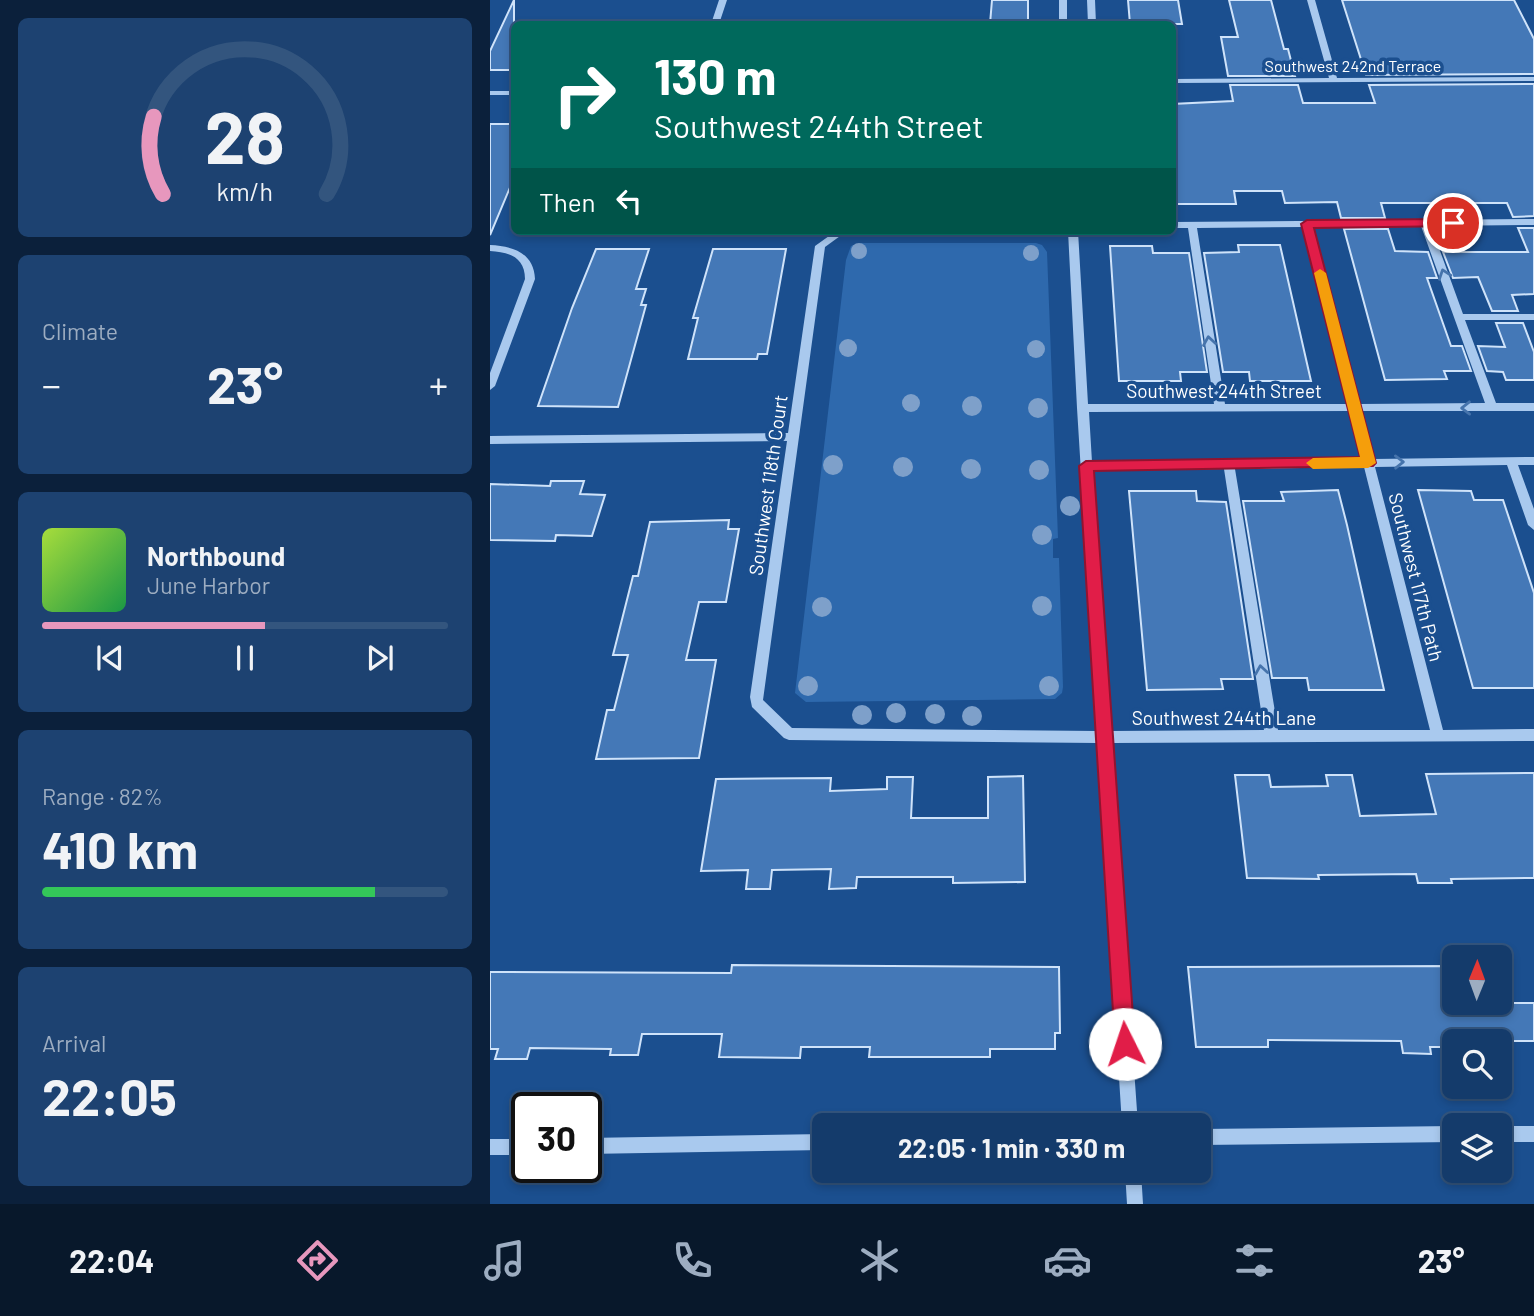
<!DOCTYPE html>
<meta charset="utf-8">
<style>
:root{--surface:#143b6b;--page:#1d4271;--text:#f1f3f6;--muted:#9dadc1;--line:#33557e;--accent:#e797bd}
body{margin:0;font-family:Barlow,sans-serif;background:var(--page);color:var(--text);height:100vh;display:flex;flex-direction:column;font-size:26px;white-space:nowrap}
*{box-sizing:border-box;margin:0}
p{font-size:23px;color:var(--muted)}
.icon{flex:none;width:38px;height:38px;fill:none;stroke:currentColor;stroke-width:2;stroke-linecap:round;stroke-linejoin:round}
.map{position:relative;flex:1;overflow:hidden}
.drawer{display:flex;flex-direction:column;gap:18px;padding:18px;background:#0b203b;width:490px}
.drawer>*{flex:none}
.guide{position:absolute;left:21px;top:21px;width:665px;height:214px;border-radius:10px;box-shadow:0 4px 10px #0003,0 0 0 2px var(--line);background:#00695c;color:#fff;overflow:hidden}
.needle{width:46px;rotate:1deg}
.fabs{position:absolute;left:952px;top:945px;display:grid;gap:14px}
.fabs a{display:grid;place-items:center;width:70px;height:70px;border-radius:10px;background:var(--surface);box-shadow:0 4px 10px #0003,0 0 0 2px var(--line);font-size:35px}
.speed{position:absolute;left:21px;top:1092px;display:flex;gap:14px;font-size:35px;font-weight:700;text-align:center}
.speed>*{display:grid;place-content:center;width:91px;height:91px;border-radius:50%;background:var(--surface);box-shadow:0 4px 10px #0003,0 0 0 2px var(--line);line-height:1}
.speed .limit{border:4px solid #111;border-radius:10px;background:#fff;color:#111}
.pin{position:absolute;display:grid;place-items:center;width:60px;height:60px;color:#fff;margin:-30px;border:4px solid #fff;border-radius:50%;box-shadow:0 2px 7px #0007}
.me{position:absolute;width:77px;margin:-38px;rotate:356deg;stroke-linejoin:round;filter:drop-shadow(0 0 5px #0008)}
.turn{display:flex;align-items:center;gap:24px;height:147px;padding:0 28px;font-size:32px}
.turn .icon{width:91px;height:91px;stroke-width:2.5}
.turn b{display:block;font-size:49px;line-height:60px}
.then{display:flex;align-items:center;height:66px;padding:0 28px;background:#0003;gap:14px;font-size:26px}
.big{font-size:52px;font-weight:700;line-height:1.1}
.drawer .card{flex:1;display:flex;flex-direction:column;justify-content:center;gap:10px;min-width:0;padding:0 24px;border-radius:10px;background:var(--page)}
.drawer .dial{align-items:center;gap:0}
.dial svg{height:182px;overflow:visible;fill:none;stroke:var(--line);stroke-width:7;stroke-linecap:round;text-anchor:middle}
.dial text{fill:var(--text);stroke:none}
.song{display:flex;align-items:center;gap:21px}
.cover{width:84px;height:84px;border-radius:10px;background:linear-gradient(135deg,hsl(80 70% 55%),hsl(140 70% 35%))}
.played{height:7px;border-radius:4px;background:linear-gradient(90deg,var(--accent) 55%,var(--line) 55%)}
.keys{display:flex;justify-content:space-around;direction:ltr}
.heat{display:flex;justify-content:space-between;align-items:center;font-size:38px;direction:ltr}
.charge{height:10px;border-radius:5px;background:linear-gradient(90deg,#34c759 82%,var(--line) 0)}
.trip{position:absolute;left:322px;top:1113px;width:399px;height:70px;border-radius:10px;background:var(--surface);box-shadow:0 4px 10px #0003,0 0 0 2px var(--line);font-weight:700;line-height:70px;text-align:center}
.tab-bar{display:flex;height:112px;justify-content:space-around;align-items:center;background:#08182b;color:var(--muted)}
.tab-bar .icon{width:49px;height:49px}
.tab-bar .active{color:var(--accent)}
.tab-bar b{font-size:32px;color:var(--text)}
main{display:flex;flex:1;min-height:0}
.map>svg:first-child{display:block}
.green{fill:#2e69ad}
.building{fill:#4478b7;stroke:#cfe3fa;stroke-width:2}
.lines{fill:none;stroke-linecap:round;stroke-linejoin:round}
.minor{fill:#a9c9ee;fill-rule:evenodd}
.tree{fill:#7ea0ca}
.oneway{stroke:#4674ac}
.route{fill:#e11d48;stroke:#92132f;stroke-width:2}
.slow{fill:#f59e0b}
.labels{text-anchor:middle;stroke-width:7;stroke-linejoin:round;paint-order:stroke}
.far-street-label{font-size:16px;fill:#fff;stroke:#1b4f8f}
.street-label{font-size:19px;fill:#fff;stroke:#1b4f8f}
</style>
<main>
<section class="drawer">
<div class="card dial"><svg viewBox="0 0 100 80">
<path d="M14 69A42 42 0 1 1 86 69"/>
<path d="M14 69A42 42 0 0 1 10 35" stroke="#e797bd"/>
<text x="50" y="56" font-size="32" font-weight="700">28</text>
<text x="50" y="72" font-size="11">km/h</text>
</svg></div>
<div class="card"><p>Climate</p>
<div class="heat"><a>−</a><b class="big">23°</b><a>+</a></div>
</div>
<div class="card">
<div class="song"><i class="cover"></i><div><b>Northbound</b><p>June Harbor</p></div></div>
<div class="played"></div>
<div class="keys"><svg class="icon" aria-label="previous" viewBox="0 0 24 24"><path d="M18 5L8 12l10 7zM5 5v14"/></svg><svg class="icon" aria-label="pause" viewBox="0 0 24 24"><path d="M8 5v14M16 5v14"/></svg><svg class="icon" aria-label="next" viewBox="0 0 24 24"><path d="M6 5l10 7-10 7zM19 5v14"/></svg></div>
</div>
<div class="card"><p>Range · 82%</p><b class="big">410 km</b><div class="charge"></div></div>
<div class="card"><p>Arrival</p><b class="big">22:05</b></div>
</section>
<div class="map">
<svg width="1044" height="1204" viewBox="0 0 1044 1204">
<rect width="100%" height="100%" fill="#1b4f8f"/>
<!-- green -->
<path class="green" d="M371,243h175l6,2 5,7 11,286 -5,1v19h6l4,129 -1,6 -7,6 -249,3 -11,-9 51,-433 5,-14z"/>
<!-- building -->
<path class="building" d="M24,0v70h-24v-19z
M502,0h36v24h-38z
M638,0h50l4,24h-52z
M739,0h42l13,49h4l7,27h-67l-7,-39h17z
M852,0h172l20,39v35l-168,1z
M1044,84v132l-21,1 -6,-14h-126l4,15h-44l-4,-16 -52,1 -3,-12h-48l2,13h-64v-100l61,-3 -3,-16h68l5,18h72l-6,-18z
M0,124h24v54l-24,57z
M1028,228h16v66l-22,1 6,16h-26l-14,-34 -25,1 -10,-26h85z
M854,229h44l7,22 33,1 9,26h-10l24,68h11l9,25h-27l3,8 -62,1z
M748,245h42l31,136h-61l-1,-9h-26l-19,-119 35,-1z
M620,246h42l1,7h36l18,119h-27l1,9h-62z
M106,249h53l-13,40h10l-5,16h5l-28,102 -80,-1 34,-98z
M223,249h73l-19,105h-9l-1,5h-69l10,-41h-5z
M1006,323h27l11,29v28h-28l-3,-8 -16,-1 -9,-25 27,1z
M61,481h33l-4,13 25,1 -13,41 -36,-1 -1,6 -65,-1v-56l60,2z
M848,490l9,35 37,165h-75l-2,-12h-35l-29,-177h41l-3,-9z
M928,490l53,1 3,9h29l31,93v95h-61z
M639,491h67l1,10 29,1 27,177h-32l2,10 -76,1z
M239,520l-1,9h11l-13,73h-27l-13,58h30l-17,98 -103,1 11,-49h7l14,-55h-15l20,-79h5l12,-54z
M1044,773v105l-83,1 1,4h-34l-2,-9 -98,1 1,4 -72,-1 -12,-103h34l2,12 57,-1 -2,-11h26l8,41 76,-2 -10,-40z
M533,776l2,106 -72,1v-6h-96l-1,11 -27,1 2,-20 -59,1 -2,19h-24l2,-19 -47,1 15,-92 115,-1 -1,13 57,-2v-12h26l-2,41h77v-41z
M242,965l327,2 1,66h-5v16h-65v8h-121l1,-10h-69l-1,11 -81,-1 3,-23h-80l-4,21h-28l1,-6 -81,-1 -3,11h-32l3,-10h-8v-77l241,1z
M964,966v37h80v38h-80v6h-24l1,7 -28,-1 -2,-12 -133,-1v7h-72l-8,-80z"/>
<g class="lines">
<!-- minor -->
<path class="minor" d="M229,0h8l-8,24h-8z
M569,0h8v24h-8z
M597,0h8l1,24h-8z
M817,0h8l22,78 197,-1v4l-362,2v-4l157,-1z
M0,91h24v4h-24z
M1044,219v6l-103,1 32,88h71v6h-69l31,83h38v8h-173l12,48 161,-2v8h-16l16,44v21l-6,-5 -21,-60 -132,2 68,263 91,-1v12l-423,2 27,382h-16l-24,-382 -309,-3 -5,-2 -32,-31 -2,-10 37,-256 -297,3v-8l298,-3 27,-187 21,-15h11l-22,16 -62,453 29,28 305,3 -20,-323 -9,-177h10l10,173h126l-26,-176h-16v-6zM931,226l64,177 -126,1 -46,-177zM814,227l44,177h-123l-28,-176zM860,411l12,48 -270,3 -3,-50zM874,467l66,263h-152l-43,-261zM734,469l40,261 -154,1 -18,-261z
M0,245c23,1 44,8 45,34l-40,107 -5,4v-17l35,-94c0,-22 -16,-27 -35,-28z
M964,1126v16l-255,3v-16z
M1010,1126h34v16h-34z
M334,1134v16l-238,4v-16z
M0,1139h37v16h-37z
M635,1171h16l2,33h-16z"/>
</g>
<!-- trees -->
<g class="tree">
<circle cx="369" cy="251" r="8"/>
<circle cx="541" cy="253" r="8"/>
<circle cx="358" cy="348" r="9"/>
<circle cx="546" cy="349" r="9"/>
<circle cx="421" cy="403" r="9"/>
<circle cx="482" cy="406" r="10"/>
<circle cx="548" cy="408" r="10"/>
<circle cx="343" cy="465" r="10"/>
<circle cx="413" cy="467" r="10"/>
<circle cx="481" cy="469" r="10"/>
<circle cx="549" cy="470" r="10"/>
<circle cx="580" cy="506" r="10"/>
<circle cx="552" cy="535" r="10"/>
<circle cx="552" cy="606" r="10"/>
<circle cx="332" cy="607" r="10"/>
<circle cx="318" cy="686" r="10"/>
<circle cx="559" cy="686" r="10"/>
<circle cx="406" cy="713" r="10"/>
<circle cx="445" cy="714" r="10"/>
<circle cx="372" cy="715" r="10"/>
<circle cx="482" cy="716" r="10"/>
</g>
<!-- one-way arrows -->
<defs><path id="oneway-chevron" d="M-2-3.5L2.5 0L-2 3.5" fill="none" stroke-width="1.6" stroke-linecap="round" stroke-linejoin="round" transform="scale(1.75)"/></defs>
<g class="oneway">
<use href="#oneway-chevron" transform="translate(954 274) rotate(-109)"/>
<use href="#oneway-chevron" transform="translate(719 341) rotate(-99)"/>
<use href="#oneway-chevron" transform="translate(976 408) rotate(179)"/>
<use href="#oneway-chevron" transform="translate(909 462) rotate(-1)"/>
<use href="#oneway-chevron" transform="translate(771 670) rotate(-99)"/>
</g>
<!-- route -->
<path class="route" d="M963,219l6,4 -2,3 -143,2 62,235 -3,3 -279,5 41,573 -3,7 -7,3 -7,-3 -3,-7 -36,-578 7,-5 274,-4 -59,-233 6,-4z"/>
<!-- slow -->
<path class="slow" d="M830,269l6,4 50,190 -8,5 -55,1 -7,-6 7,-5 47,-1 -46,-184z"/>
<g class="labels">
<!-- far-street labels -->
<g class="far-street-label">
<text x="863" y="72">Southwest 242nd Terrace</text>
</g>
<!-- street labels -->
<g class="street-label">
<text x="734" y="398">Southwest 244th Street</text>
<text transform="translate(278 485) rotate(-82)" y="7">Southwest 118th Court</text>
<text transform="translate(926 577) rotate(76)" y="7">Southwest 117th Path</text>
<text x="734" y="725">Southwest 244th Lane</text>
</g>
</g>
</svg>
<div class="fabs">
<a><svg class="needle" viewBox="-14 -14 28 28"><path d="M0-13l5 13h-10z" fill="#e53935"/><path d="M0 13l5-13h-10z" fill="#9dadc1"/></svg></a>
<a><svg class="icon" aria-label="search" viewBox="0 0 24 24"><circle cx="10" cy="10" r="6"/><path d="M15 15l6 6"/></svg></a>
<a><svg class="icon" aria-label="layers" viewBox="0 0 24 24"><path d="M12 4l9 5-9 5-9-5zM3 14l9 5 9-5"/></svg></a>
</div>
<div class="speed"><div class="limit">30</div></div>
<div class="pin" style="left:963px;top:223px;background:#d93025"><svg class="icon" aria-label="arrive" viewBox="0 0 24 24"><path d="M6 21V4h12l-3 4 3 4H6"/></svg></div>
<svg class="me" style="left:635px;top:1044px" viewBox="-20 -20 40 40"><circle r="19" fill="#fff"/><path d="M0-13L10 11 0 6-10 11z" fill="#e11d48"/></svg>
<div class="trip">22:05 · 1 min · 330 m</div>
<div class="guide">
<div class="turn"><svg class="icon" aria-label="right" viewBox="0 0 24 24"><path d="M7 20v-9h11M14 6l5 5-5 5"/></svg><div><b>130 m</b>Southwest 244th Street</div></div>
<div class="then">Then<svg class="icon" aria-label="left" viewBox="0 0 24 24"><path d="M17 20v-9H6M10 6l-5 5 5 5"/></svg></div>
</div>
</div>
</main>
<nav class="tab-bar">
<b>22:04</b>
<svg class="icon active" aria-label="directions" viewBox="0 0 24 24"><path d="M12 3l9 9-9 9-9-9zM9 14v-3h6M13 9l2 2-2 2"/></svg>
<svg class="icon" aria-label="music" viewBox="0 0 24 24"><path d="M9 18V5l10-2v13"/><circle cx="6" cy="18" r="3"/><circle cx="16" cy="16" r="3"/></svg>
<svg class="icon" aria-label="phone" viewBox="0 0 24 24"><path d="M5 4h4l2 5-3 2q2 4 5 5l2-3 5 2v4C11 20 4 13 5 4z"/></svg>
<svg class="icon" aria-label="climate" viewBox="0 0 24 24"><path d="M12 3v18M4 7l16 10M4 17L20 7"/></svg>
<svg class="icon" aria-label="car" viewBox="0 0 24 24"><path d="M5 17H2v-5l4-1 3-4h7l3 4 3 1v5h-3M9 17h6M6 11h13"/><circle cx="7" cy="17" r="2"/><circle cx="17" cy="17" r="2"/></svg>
<svg class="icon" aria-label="filters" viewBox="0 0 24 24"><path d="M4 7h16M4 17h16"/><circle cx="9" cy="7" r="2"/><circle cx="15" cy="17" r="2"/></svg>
<b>23°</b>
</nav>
